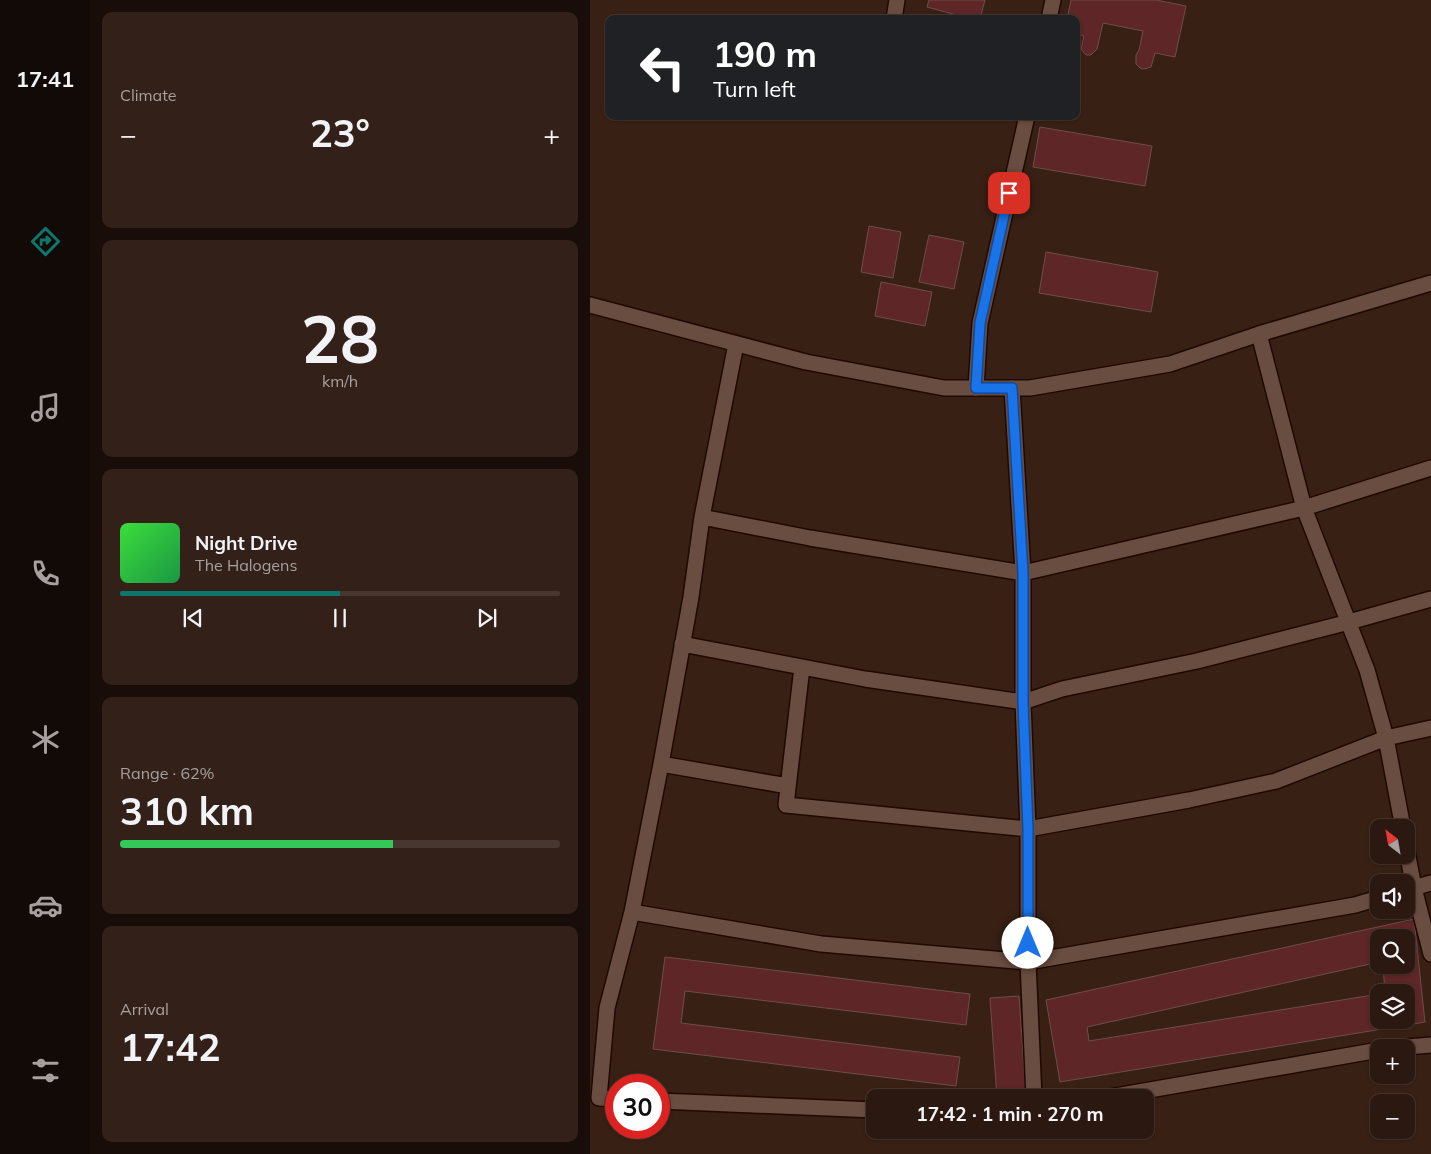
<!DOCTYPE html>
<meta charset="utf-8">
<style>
:root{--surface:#2b1810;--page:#332119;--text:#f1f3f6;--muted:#a6a09f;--line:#473730;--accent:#0f766e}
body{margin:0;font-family:Mulish,sans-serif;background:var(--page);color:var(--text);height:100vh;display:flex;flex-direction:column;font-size:19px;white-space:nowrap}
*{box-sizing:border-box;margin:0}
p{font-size:16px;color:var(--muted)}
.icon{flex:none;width:28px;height:28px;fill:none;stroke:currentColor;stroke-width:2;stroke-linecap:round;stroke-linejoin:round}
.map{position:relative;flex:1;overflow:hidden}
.side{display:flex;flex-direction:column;gap:12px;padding:12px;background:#180d09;width:500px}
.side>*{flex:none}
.top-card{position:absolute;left:15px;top:15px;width:475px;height:105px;border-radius:10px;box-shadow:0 1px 4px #0004,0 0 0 1px var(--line);background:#202124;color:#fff;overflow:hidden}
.needle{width:32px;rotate:329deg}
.fabs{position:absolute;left:780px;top:819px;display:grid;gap:10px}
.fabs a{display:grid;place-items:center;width:45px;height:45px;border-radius:10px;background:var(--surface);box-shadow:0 1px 4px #0004,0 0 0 1px var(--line);font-size:25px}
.speed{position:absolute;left:15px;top:1074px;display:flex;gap:10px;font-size:25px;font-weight:700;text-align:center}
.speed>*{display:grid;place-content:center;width:65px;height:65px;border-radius:50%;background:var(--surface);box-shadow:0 1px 4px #0004,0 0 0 1px var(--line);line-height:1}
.speed .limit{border:8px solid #d22;background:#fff;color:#111}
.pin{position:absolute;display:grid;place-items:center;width:42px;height:42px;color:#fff;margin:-21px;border-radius:10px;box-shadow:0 2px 8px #0006}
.me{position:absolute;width:55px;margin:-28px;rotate:0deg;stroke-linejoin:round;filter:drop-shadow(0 0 4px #0008)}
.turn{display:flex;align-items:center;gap:18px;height:105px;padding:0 25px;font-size:22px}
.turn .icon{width:65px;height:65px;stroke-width:2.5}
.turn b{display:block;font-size:35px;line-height:42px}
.big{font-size:38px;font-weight:700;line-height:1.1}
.side .widget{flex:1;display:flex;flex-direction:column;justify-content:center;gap:8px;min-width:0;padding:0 18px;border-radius:10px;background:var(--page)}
.side .dial{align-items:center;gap:0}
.dial b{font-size:65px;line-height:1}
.song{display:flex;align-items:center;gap:15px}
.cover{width:60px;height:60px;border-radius:8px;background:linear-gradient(135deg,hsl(120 70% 55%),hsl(140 70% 35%))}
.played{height:5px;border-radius:2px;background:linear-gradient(90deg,var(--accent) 50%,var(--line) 50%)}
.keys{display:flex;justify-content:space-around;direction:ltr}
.heat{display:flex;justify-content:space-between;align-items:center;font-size:28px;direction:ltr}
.charge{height:8px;border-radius:4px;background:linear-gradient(90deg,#34c759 62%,var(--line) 0)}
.trip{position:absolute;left:276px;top:1089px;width:288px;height:50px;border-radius:10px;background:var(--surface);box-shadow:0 1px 4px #0004,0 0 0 1px var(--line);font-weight:700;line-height:50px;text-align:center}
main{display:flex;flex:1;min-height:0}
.dock{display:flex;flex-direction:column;width:90px;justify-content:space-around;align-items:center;background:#110a06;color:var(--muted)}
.dock .icon{width:35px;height:35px}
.dock .current{color:var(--accent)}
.dock b{font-size:22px;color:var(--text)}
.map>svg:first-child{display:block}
.building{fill:#5e2626;stroke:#6d4d4c;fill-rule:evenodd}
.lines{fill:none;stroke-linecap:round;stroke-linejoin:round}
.minor-casing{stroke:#1f0902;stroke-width:18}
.secondary-casing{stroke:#1f0902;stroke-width:18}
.minor{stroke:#694d40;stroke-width:15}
.secondary{stroke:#694d40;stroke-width:15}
.route-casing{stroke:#114b97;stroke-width:12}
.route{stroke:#1a73e8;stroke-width:9}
</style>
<main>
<nav class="dock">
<b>17:41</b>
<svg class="icon current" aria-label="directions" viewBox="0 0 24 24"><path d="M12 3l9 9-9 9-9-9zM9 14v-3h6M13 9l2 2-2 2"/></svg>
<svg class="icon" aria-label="music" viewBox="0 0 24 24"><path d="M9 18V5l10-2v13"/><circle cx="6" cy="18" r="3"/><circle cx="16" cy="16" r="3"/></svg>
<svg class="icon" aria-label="phone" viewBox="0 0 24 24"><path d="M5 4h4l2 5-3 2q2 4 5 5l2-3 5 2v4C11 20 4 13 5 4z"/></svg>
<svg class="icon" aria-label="climate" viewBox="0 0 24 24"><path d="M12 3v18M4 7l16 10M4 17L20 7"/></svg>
<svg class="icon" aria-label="car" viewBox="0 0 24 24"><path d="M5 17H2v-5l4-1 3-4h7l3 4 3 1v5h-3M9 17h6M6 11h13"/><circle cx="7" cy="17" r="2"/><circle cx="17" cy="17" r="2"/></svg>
<svg class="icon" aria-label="filters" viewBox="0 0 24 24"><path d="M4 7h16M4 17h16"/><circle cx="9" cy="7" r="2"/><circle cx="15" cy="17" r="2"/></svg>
</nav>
<section class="side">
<div class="widget"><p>Climate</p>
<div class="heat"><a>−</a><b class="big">23°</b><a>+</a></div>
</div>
<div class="widget dial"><b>28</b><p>km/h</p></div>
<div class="widget">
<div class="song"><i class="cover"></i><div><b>Night Drive</b><p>The Halogens</p></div></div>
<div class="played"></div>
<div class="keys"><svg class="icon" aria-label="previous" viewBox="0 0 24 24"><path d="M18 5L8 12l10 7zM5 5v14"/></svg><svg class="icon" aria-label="pause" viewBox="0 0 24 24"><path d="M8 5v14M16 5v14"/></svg><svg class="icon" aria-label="next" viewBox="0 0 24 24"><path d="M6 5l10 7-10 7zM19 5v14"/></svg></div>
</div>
<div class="widget"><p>Range · 62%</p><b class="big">310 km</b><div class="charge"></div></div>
<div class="widget"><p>Arrival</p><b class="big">17:42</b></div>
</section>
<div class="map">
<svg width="841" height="1154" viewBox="0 0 841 1154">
<rect width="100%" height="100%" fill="#392015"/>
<!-- building -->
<path class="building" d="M339,0h56l-5,19h-9l-44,-12z
M481,0h85l30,6 -11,51 -20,-4 -4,14 -7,2 -4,-1 -4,-4v-9l3,-5 4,-19 -40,-8 -6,26 -6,6h-5l-5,-6 3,-13 -8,-2v-15h-9z
M450,127l112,19 -7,40 -112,-19z
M279,226l32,6 -8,46 -32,-6z
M339,235l35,7 -10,47 -35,-7z
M456,252l112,20 -7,40 -112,-19z
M291,282l51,10 -7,34 -50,-10z
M824,919l11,103 -365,60 -14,-82zM789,938h27v27h-23l2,27h21v28h-27v-26l-290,47 -2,-14 292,-65z
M75,957l305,37 -4,31 -281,-34 -4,32 279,34 -4,29 -303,-37z
M429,996l7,102h-29l-7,-100z"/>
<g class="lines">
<!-- minor casing -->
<g class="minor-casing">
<path id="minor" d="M304,19l3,-19
M459,19l4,-19
M669,334l45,174 63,162 19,68 17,90
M386,388l4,-65 47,-207
M422,388l11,185v129l5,127v133l6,136
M112,517l108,21 213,35 281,-65 127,-40
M92,644l183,35 158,23 39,-13 135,-28 152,-39 82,-23
M212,667l-16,138 242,24 161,-29 87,-19 110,-43 45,-10
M71,764l127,22
M816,846l8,42 17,66
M816,890l25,-7
M42,912l189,32 207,18 327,-57 24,-7
M806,1048l35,-3
M514,1098l275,-48
M26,1099l-17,-1 8,-90 25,-96 29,-148 30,-167 11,-80 34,-173
M69,1101l216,9"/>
</g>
<!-- secondary casing -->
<g class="secondary-casing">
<path id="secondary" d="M0,305l216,57 138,26h86l140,-24 89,-30 172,-51"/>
</g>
<!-- minor -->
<use href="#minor" class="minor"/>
<!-- secondary -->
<use href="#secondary" class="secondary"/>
</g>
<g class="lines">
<!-- route casing -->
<g class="route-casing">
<path id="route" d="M419,193l-29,130 -4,65h36l11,185v129l5,127v114"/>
</g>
<!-- route -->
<use href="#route" class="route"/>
</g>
</svg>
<div class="fabs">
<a><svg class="needle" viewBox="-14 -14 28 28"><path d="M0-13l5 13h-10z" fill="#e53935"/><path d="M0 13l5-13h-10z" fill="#a6a09f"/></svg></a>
<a><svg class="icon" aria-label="sound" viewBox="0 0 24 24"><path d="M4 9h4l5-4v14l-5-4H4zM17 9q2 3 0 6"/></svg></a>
<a><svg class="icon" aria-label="search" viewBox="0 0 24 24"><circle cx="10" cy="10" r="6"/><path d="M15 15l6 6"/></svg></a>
<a><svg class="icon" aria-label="layers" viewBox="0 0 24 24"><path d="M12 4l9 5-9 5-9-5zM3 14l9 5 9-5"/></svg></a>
<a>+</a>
<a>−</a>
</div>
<div class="speed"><div class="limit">30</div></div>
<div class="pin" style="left:419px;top:193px;background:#d93025"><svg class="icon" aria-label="arrive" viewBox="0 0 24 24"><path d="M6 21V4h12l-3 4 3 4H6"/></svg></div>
<svg class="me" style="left:438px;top:943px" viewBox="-20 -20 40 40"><circle r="19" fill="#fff"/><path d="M0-13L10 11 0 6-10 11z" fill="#1a73e8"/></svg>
<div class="trip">17:42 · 1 min · 270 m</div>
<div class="top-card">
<div class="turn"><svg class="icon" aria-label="left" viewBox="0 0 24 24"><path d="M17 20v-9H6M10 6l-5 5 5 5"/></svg><div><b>190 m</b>Turn left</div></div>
</div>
</div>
</main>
